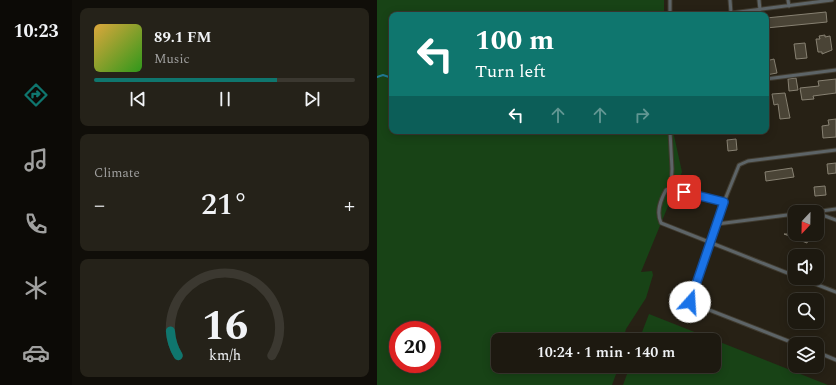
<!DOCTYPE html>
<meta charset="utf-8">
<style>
:root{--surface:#1d1910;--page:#252219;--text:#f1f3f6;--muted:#a0a09f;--line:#3b3830;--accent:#0f766e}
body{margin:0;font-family:Spectral,serif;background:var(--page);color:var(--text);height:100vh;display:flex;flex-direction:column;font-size:15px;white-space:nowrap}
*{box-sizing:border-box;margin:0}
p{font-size:13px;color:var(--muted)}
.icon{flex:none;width:22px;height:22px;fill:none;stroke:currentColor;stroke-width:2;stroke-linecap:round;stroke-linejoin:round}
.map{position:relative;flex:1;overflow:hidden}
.sheet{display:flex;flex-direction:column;gap:8px;padding:8px;background:#100e09;width:305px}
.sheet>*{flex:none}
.top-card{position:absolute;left:12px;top:12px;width:380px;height:122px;border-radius:8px;box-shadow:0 2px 10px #0003,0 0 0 1px var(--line);background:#0f766e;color:#fff;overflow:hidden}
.needle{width:26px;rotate:202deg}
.fabs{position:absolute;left:411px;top:205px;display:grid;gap:8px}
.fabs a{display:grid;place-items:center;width:36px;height:36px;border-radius:8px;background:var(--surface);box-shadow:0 2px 10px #0003,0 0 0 1px var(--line);font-size:20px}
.speed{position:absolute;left:12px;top:321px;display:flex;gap:8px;font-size:20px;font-weight:700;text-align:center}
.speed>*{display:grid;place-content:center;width:52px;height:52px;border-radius:50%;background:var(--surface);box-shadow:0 2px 10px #0003,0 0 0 1px var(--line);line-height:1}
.speed .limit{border:6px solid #d22;background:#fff;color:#111}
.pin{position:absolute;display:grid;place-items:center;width:34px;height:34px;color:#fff;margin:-17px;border-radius:8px;box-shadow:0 2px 6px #0006}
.me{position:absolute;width:44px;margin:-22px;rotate:19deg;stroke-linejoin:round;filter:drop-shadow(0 0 3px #0008)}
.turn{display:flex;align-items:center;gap:14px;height:84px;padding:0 20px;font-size:18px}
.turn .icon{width:52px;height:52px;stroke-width:2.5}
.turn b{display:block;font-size:28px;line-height:34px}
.lanes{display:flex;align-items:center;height:38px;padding:0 20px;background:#0003;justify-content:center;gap:20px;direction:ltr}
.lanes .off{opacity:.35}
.big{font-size:30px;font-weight:600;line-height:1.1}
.sheet .widget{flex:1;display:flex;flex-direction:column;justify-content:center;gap:6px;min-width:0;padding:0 14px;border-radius:8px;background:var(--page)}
.sheet .dial{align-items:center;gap:0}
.dial svg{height:104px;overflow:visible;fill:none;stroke:var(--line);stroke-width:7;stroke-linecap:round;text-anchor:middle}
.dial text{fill:var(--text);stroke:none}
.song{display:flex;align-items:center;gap:12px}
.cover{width:48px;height:48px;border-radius:6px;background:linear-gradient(135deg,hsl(40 70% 55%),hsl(110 70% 35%))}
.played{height:4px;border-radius:2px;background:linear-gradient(90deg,var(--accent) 70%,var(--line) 70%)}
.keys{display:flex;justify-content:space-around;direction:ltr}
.heat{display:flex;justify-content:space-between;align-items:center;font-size:22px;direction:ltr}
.trip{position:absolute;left:114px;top:333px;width:230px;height:40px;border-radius:8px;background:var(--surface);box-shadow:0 2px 10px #0003,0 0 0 1px var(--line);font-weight:600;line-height:40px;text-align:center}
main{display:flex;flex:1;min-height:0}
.tabs{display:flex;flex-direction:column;width:72px;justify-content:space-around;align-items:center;background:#0c0a06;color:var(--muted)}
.tabs .icon{width:28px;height:28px}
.tabs .active{color:var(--accent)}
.tabs b{font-size:18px;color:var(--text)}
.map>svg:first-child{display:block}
.green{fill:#184316;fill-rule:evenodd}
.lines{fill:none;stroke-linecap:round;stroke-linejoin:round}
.stream{stroke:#217994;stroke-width:2}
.building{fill:#4a4436;stroke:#878172}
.service-casing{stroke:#403b2f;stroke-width:5}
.service{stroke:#5d6467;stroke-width:3}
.route-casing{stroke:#114b97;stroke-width:10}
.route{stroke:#1a73e8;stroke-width:7}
</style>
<main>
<nav class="tabs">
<b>10:23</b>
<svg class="icon active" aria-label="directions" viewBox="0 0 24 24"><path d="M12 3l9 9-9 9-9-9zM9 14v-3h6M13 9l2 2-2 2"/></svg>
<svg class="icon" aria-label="music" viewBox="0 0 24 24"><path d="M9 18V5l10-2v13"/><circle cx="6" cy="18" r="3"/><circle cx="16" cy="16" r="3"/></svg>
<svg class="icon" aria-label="phone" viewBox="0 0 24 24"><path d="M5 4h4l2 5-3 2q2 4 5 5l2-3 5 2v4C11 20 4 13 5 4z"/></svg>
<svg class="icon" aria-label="climate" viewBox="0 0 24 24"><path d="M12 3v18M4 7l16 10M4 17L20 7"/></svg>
<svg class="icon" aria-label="car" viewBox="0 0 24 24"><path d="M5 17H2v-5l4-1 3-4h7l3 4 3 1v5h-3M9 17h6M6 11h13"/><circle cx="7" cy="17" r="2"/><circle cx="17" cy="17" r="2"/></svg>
</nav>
<section class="sheet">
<div class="widget">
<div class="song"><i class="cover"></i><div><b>89.1 FM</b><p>Music</p></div></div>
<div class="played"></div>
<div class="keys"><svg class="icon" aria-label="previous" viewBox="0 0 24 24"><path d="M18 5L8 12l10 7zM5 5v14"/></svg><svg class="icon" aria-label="pause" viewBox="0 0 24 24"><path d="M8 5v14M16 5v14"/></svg><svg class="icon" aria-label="next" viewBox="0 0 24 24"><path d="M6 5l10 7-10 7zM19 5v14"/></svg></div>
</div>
<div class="widget"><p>Climate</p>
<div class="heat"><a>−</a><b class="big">21°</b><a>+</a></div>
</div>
<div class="widget dial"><svg viewBox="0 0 100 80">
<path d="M14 69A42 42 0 1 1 86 69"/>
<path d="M14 69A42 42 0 0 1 8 50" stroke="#0f766e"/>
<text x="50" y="56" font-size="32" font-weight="700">16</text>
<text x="50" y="72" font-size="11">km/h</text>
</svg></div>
</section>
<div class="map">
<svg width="459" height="385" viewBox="0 0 459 385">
<rect width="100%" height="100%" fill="#272115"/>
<!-- green -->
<path class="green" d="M0,0h287v15h-272v116h281l9,41 -41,100 11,-1 1,4 -7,23 -20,31 -3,11h-125v26h121l-7,19h-235zM21,330h34v34h-34z
M272,314l179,71h-205l7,-19h84v-26h-75z"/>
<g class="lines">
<!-- stream -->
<path class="stream" d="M0,77l6,-2 9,3"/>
</g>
<!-- building -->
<path class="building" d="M449,12l1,10 -61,6v-10z
M448,35v2l5,-1 2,14 -10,4v-2h-4l-2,-13h4l-1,-3z
M428,43l2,15 -11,1 -2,-15z
M397,59l3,14 -11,2v-14z
M419,78l2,12 -9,1 -1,-12z
M459,79v14l-23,3 1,3 -12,1 -2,-12 19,-2 -1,-5z
M408,93l5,25 -10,1 -2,-15 -4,1 -2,-11z
M459,119v18l-13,1 -1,-12 7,-1 -1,-5z
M359,139l1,11 -9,1 -1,-11z
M459,163v10l-8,1 -1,-10z
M415,168l2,9 -28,4 -1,-9z
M448,186l1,9 -11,1 -1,-9z
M407,234h26l-3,9z"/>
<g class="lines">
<!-- service casing -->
<g class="service-casing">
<path id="service" d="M353,0l1,13
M382,0l1,10
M411,0l1,6
M293,15v-15
M339,15l116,-15
M389,79l70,-9
M293,131l2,38 -1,19
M347,202l15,-37 9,-4 88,-11
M437,212l22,-3
M440,213l19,7
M340,224l7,-22 -53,-14 -5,2c-6,11 -10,22 -5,33l134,53
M423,278l36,14
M294,295l125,49
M313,302l27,-78 78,-10
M440,352l19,8"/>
</g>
<!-- service -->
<use href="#service" class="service"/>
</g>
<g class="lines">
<!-- route casing -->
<g class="route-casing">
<path id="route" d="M307,192l40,10 -34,100"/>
</g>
<!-- route -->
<use href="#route" class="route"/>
</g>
</svg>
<div class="fabs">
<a><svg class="needle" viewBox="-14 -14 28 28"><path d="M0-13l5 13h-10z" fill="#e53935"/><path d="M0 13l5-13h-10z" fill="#a0a09f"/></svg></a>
<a><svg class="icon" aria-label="sound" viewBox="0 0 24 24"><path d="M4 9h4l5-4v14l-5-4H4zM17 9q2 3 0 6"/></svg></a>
<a><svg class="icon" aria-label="search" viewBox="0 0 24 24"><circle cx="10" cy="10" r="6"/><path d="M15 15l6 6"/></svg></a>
<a><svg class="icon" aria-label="layers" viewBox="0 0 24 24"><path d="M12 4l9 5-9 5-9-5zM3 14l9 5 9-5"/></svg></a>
</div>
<div class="speed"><div class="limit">20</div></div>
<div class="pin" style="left:307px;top:192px;background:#d93025"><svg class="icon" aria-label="arrive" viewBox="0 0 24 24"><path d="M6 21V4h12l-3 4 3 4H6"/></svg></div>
<svg class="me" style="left:313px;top:302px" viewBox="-20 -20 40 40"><circle r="19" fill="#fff"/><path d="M0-13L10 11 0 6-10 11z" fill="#1a73e8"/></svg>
<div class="trip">10:24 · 1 min · 140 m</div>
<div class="top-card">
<div class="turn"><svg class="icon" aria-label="left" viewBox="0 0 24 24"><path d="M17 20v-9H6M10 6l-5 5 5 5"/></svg><div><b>100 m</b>Turn left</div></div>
<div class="lanes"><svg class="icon" aria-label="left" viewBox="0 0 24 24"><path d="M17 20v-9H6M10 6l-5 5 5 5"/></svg><svg class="icon off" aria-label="ahead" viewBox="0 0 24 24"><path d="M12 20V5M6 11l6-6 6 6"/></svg><svg class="icon off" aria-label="ahead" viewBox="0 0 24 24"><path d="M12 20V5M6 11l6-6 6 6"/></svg><svg class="icon off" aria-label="right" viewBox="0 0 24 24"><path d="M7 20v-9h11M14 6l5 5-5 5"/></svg></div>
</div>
</div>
</main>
